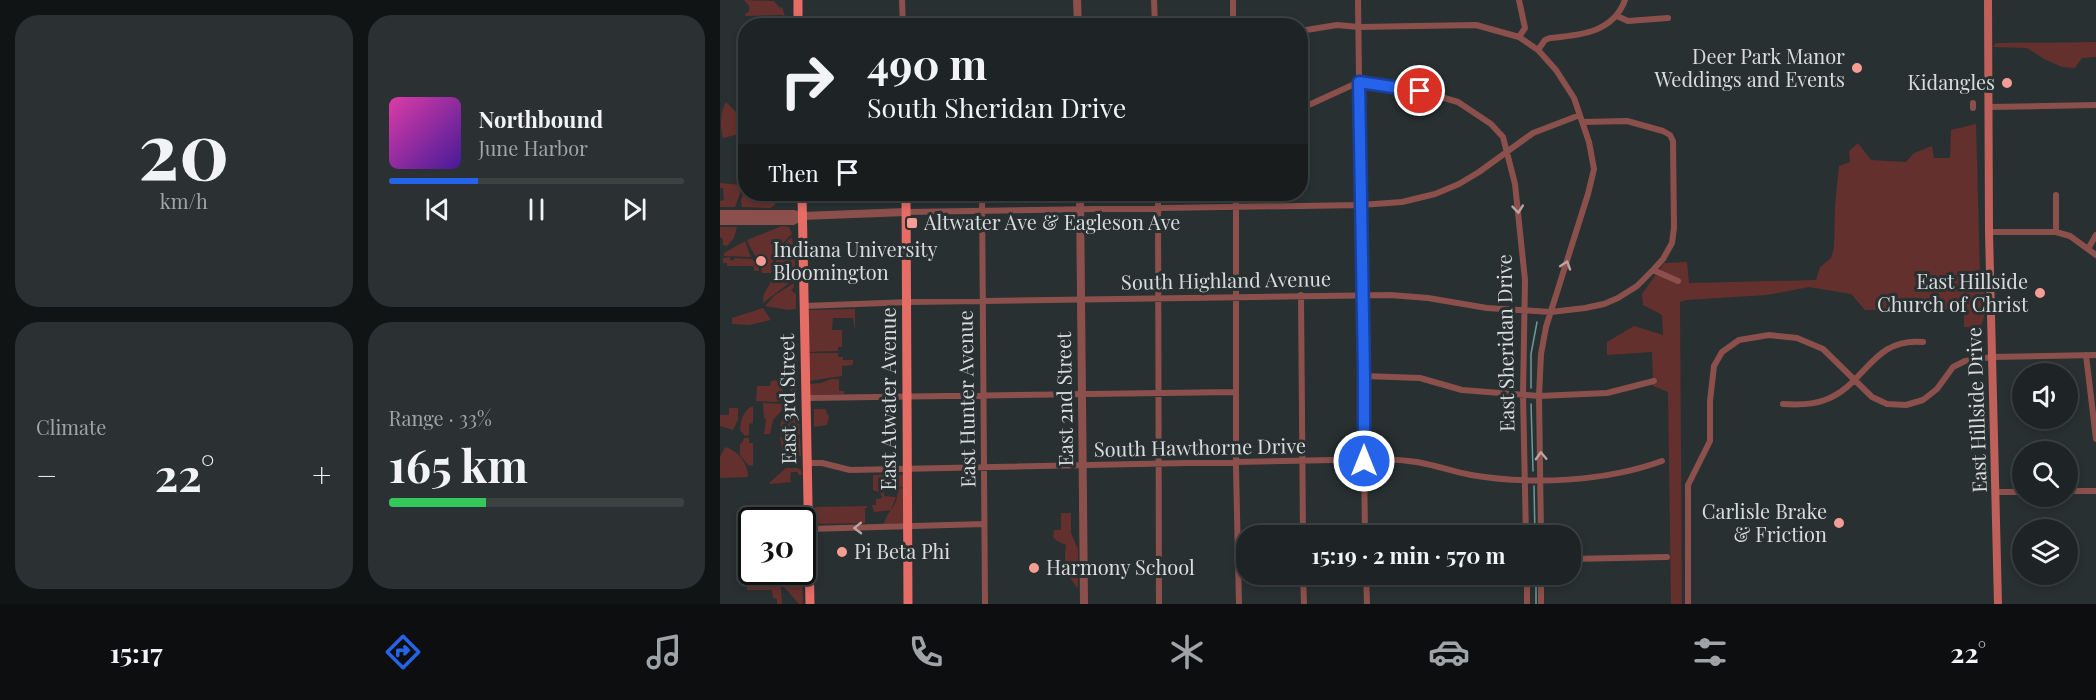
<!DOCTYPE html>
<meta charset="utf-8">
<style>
:root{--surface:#1e2425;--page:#2b3032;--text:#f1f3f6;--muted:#a1a4a7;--line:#3c4142;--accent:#2563eb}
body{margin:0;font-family:"Playfair Display",serif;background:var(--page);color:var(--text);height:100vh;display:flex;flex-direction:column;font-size:22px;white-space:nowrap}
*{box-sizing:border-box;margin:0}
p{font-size:20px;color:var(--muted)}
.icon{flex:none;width:33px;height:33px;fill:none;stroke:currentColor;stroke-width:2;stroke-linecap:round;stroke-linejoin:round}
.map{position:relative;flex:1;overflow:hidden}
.details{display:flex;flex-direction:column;gap:15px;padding:15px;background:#101414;width:720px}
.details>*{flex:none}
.banner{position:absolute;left:18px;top:18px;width:570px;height:183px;border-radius:24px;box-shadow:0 3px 9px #0003,0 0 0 2px var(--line);background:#1e2425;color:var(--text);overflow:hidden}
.controls{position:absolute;left:1292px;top:363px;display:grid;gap:12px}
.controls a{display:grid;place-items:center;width:66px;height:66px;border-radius:50%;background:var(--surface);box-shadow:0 3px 9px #0003,0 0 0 2px var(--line);font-size:30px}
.speed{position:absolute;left:18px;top:507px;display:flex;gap:12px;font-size:30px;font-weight:700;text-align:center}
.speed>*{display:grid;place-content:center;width:78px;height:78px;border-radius:50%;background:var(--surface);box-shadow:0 3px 9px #0003,0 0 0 2px var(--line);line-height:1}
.speed .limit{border:3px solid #111;border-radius:9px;background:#fff;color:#111}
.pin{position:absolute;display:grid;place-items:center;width:51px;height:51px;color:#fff;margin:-26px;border:3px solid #fff;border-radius:50%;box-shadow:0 2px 6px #0007}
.me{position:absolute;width:66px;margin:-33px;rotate:0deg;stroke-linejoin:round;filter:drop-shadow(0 0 4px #0008)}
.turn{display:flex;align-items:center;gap:21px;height:126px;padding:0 30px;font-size:27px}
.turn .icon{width:78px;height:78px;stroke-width:2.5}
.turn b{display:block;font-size:42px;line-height:51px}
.then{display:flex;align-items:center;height:57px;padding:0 30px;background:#0003;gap:12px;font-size:22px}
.big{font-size:45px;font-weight:700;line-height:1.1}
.details .tile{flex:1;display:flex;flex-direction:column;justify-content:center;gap:9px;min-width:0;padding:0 21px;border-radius:24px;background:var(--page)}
.details .dial{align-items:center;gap:0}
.dial b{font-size:78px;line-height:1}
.song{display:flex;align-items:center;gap:18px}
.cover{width:72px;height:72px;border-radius:9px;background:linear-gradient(135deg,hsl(320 70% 55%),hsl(260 70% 35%))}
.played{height:6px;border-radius:3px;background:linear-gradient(90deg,var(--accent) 30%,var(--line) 30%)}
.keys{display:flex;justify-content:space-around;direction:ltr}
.heat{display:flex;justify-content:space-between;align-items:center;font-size:33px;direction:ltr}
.charge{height:9px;border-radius:4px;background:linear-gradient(90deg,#34c759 33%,var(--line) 0)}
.details .tiles{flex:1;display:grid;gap:15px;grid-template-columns:repeat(2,1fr)}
.trip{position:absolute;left:516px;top:525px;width:345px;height:60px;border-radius:24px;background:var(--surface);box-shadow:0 3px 9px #0003,0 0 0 2px var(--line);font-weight:700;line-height:60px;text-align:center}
.dock{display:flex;height:96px;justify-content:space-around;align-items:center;background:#0c0e0f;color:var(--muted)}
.dock .icon{width:42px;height:42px}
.dock .active{color:var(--accent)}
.dock b{font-size:27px;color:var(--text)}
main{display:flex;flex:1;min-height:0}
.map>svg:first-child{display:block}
.green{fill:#64302d}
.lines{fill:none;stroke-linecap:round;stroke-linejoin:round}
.stream{stroke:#679c9e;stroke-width:1.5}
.minor{stroke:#8c504c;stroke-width:6}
.tertiary{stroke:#8c504c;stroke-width:8}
.secondary{stroke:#bf605b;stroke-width:8}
.primary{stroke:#e66c66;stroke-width:9}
.oneway{stroke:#baa4a3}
.route-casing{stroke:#184099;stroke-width:15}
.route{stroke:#2563eb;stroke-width:10}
.poi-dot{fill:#f59c95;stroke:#283031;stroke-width:2}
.labels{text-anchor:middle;stroke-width:6;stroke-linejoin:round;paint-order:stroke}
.poi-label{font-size:20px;fill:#d8dcdd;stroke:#283031;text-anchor:end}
.street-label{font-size:20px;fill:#d8dcdd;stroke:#283031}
</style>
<main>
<section class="details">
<div class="tiles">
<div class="tile dial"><b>20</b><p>km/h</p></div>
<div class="tile">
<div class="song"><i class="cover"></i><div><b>Northbound</b><p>June Harbor</p></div></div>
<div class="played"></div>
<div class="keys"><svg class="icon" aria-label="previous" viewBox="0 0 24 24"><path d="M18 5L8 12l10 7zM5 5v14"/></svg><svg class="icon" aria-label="pause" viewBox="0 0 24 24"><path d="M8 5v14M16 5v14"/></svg><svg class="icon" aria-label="next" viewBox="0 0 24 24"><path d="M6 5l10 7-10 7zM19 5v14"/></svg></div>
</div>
<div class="tile"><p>Climate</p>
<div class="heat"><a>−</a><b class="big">22°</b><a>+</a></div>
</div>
<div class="tile"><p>Range · 33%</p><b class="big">165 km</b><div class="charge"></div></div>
</div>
</section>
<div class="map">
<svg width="1376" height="604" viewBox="0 0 1376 604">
<rect width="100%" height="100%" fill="#283031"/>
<!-- green -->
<path class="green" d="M24,0l30,1 6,7 2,-1 3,10 -3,-2 -37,1 1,-3 3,-1v-6z
M1376,42v15l-14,1 -7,10 -13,-1 -18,-8 -17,-11 -34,-1 3,-4z
M6,102l10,10 6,16 -7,7 -12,3c-3,-9 -3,-26 3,-36z
M1256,124l4,149c7,15 8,39 0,55l-16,-1v-18l-99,1 -14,-16 -42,-7 -42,8 -81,5 -6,2 2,302h-11l-3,-212 -15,-6 -1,-34 -45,3v-13l27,-16 29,9 -1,-20 -19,-10 -1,-11 22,-31 23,-1 2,21 127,-3 4,-13 11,-9 3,-10 1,-43 4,-39 11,-4 -1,-11 9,-8 13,17 35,2 8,-9 18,-7 2,12h16l1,-28z
M0,183l23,2 -8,22h-15v-6l4,-1 -1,-12h-3z
M25,186l1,8h24v2l6,3 -1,6 -5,3 -28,-1 -1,-6z
M62,226l7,1 3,7c-12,11 -20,22 -21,39h-9c-1,-12 -11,-21 -15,-33z
M0,227h17l-3,11 -7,8 -4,-1v-6l-3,-2z
M72,237l3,24v20h-6l-15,-7c1,-15 5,-27 18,-37z
M25,241l6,16 -27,-1v-3z
M10,257v3h4v-2l18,1 6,6 1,6h-5v-5h-27v-3h-4v-5z
M52,276l17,7 -26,20c-1,-13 8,-15 9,-27z
M74,283v4l-3,3 5,4v15l-7,1 -24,-4 10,-11z
M43,308l8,12 -22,5 -17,-1v-6z
M135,309v21l-2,-12h-20l-1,12h10v17h-4v4l-30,1v-42z
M66,353h6l5,6v41l-4,-2 -12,-37z
M89,353h29v4h5v3h10v5l-11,1v10l-33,5z
M111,379h8v12h5v3l-34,1 -1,-11 12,-1z
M56,380l4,4 7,16 -13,2 -18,-1 1,-15h13l1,-5z
M43,403l22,1 1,2 -13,14 -3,14h-6l2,-15 -2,-1z
M33,406v17l-4,1v11l-4,1 -5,-6c0,-9 4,-21 13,-24z
M9,408h9v12l-5,10 -13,-4v-11h9z
M74,409l4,1 2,25h-20c0,-12 1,-20 14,-26z
M94,409h11l4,8 -2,8 -13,2z
M60,437h20l1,19 -12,2 -6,-3z
M24,438h5v5h4v23l-5,-1 -8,-10v-11l2,-1z
M5,447c13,3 24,18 23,30l-28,1v-21z
M66,468h11l4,2 1,5h-3l-2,-3h-6l-1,8 2,2 -21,2 -2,-1z
M153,475h30l1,12 -9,1 -1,-5h-10v13l12,1 -5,13 -17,2 -2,-7h4v-6l6,-1 -1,-5 -8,-3z
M184,488v35l-20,1c4,-16 13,-14 14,-35z
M147,506v2h-2v15l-50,1v-17z
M341,513h10v20l7,16v39c-12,-12 -15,-27 -12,-43l-9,-4 -4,-4 1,-7h7z
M64,572h12l6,8 1,24h-4l-23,-26z
M38,578l16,1 7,8 1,17h-5v-5l-4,-1 -1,-8h-25v-5z"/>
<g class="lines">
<!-- stream -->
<path class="stream" d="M811,388v-34l6,-32
M811,404l2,67
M814,486l1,50
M816,574v30"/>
<!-- minor -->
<path class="minor" d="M182,0l1,26
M434,0l1,26
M513,0v26
M638,0l7,536
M799,0l6,28 -6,9
M897,16l11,5 40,-3
M580,31l37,-6 22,2 117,-2 43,12 19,13 7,-10 5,-2c30,-3 63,-5 75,-38
M818,50l18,20 18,28 15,44 5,27 -6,25 -42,133 -5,27 -2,42 2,140
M1253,103v5
M1269,107l107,-2
M580,109l59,-27 47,5 52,15 33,22 12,13 12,47 10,96 -2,115 3,141
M262,194l3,410
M438,194l1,410
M516,194v274l3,136
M1336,195v37
M186,212l455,-7 41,-3 33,-8 24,-10 20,-12 54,-39 47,-18
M1269,232h67l14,4 26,19
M1368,249l8,-14
M933,270l25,11
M581,295l2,241
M84,306l106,-4 480,-7 38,3 59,10 64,4 34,-4 19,-4 14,-6 19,-12 16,-16 10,-11 9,-16 2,-15 -1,-87 -3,-6 -7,-4 -36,-10 -44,1
M1366,355l10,84
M644,376l56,2 42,12 77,6 68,-3 47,-12
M85,398l431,-6
M1063,404c14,1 29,1 42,-4 41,-15 47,-63 98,-58
M87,463h15l28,7 535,-11c12,1 24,1 37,4 16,3 32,9 49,12 60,10 133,7 191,-14
M1347,491h29
M1275,492h27
M88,529l176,-5
M850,559l97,-2
M583,574l1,30
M646,574l1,30
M807,574v30
M821,574v30
M968,604v-119l22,-44v-40l4,-35 8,-14 17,-12 30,-5 28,3 26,11 49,48 15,7 19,1 17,-5 14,-11 16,-22 12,-6 27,-4 104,-2"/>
<!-- tertiary -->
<path class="tertiary" d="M357,0l1,26
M360,194l4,410
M0,214h73l9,2 104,-4
M0,221h73l9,-5"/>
<!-- secondary -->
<path class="secondary" d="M1268,0l1,232 9,372"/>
<!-- primary -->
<path class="primary" d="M78,0v26
M82,194l8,410
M186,194l2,410"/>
</g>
<!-- one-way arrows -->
<defs><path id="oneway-chevron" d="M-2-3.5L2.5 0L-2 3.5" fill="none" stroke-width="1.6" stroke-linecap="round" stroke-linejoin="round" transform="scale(1.5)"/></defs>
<g class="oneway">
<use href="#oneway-chevron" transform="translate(798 209) rotate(84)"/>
<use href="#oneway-chevron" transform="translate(846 265) rotate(-72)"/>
<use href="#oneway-chevron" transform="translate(821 456) rotate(-92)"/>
<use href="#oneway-chevron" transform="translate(138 528) rotate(179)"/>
</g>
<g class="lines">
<!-- route casing -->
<g class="route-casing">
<path id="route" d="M644,461v-85l-5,-294 61,9"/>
</g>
<!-- route -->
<use href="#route" class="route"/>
</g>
<!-- markers -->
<g class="poi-dot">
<circle cx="1137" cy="68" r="6"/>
<circle cx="1287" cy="83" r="6"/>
<rect x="186" y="217" width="12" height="12" rx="3"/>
<circle cx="41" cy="261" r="6"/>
<circle cx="1320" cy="293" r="6"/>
<circle cx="1119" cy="523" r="6"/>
<circle cx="122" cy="552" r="6"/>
<circle cx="314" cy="568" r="6"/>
</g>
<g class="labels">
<!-- poi labels -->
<g class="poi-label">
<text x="1125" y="64">Deer Park Manor<tspan x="1125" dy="23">Weddings and Events</tspan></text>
<text x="1275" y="90">Kidangles</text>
<text x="204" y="230" text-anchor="start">Altwater Ave &amp; Eagleson Ave</text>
<text x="53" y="257" text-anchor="start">Indiana University<tspan x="53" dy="23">Bloomington</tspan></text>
<text x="1308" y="289">East Hillside<tspan x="1308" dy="23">Church of Christ</tspan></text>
<text x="1107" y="519">Carlisle Brake<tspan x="1107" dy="23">&amp; Friction</tspan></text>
<text x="134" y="559" text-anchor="start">Pi Beta Phi</text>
<text x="326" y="575" text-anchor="start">Harmony School</text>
</g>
<!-- street labels -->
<g class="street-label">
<text transform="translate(506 281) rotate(-1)" y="7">South Highland Avenue</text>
<text transform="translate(786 343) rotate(-91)" y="7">East Sheridan Drive</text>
<text transform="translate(68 399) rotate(-91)" y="7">East 3rd Street</text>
<text transform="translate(169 399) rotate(-90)" y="7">East Atwater Avenue</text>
<text transform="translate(247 399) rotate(-91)" y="7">East Hunter Avenue</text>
<text transform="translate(345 399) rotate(-91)" y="7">East 2nd Street</text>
<text transform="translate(1257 410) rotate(-92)" y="7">East Hillside Drive</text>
<text transform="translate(480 448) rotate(-1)" y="7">South Hawthorne Drive</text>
</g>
</g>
</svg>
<div class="controls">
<a><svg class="icon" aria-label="sound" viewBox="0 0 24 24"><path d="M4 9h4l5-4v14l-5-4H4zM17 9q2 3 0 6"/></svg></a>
<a><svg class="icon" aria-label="search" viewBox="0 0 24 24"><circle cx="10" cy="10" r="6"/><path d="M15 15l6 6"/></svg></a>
<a><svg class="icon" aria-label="layers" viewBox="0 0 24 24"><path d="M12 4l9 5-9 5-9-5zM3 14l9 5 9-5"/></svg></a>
</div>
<div class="speed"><div class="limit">30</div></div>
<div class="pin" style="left:700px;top:91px;background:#d93025"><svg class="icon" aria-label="arrive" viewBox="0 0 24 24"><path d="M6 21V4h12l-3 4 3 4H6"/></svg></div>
<svg class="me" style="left:644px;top:461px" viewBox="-20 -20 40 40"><circle r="17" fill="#2563eb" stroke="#fff" stroke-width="3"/><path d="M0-11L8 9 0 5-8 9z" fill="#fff"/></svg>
<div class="trip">15:19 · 2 min · 570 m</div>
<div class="banner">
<div class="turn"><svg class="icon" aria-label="right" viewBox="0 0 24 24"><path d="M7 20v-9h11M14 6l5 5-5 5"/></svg><div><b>490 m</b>South Sheridan Drive</div></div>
<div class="then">Then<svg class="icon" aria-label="arrive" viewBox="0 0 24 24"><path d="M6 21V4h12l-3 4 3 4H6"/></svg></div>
</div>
</div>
</main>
<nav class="dock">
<b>15:17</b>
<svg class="icon active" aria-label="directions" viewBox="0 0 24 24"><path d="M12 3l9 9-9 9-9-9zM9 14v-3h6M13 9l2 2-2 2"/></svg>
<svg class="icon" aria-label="music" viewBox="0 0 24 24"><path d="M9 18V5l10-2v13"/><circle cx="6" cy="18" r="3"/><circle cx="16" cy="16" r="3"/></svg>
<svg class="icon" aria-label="phone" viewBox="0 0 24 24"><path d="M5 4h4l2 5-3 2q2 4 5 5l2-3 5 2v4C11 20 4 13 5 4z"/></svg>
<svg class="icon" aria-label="climate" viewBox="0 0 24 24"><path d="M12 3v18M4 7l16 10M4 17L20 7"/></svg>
<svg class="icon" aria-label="car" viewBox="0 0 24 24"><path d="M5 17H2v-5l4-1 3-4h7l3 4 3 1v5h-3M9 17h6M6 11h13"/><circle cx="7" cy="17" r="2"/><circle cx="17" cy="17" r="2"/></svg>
<svg class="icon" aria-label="filters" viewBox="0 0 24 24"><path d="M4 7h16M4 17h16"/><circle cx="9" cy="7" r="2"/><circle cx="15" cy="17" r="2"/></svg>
<b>22°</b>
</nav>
